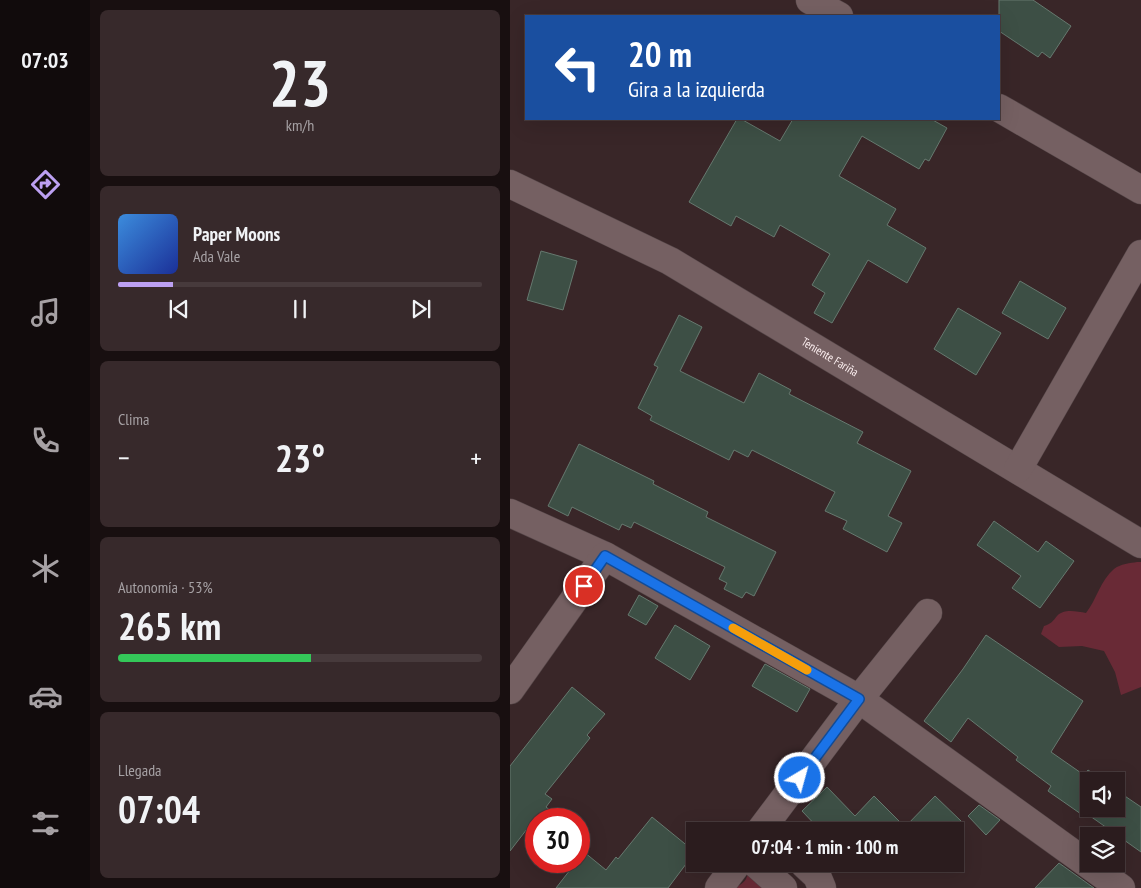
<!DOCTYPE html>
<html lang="es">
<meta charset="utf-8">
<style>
:root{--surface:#2b1c1e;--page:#37292b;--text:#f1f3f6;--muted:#a6a1a4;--line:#473a3c;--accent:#bca0f2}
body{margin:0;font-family:"PT Sans Narrow",sans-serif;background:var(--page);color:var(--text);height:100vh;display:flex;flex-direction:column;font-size:19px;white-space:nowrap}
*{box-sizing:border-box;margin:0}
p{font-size:16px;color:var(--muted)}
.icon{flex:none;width:28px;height:28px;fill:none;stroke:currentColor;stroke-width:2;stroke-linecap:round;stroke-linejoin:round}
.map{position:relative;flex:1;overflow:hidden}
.drawer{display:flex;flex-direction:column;gap:10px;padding:10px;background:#180f10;width:420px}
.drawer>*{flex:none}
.hud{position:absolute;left:15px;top:15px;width:475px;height:105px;border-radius:0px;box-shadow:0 5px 20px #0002,0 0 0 1px var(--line);background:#1a4fa0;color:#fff;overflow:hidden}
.buttons{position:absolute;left:570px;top:772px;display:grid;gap:10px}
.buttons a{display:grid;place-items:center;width:45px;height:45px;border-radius:0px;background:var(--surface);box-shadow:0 5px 20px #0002,0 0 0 1px var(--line);font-size:25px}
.speed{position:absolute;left:15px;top:808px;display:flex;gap:10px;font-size:25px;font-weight:700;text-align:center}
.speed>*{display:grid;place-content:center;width:65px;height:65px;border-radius:50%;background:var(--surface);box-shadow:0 5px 20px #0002,0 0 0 1px var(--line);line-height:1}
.speed .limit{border:8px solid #d22;background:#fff;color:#111}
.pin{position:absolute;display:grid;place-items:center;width:42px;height:42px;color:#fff;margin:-21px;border:2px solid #fff;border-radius:50%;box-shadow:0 1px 5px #0007}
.me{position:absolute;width:55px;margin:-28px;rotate:37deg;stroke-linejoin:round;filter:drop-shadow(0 0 4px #0008)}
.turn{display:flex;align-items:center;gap:18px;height:105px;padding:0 20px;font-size:22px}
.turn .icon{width:65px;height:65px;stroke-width:2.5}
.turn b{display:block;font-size:35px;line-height:42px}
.big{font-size:38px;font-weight:600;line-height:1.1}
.drawer .tile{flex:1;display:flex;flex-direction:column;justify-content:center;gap:8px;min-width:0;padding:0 18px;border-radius:8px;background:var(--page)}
.drawer .dial{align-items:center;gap:0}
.dial b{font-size:65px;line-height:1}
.song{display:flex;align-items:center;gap:15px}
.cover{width:60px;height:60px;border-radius:8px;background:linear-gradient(135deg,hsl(210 70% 55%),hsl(230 70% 35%))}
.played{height:5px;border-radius:2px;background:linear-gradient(90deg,var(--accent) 15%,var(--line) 15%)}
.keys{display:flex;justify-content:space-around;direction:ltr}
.heat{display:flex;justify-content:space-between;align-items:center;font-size:28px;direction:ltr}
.charge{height:8px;border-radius:4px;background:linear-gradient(90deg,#34c759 53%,var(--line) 0)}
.trip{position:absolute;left:176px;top:822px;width:278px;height:50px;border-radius:0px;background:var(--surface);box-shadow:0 5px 20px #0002,0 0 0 1px var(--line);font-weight:600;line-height:50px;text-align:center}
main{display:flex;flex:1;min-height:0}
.dock{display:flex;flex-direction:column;width:90px;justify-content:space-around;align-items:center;background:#110b0c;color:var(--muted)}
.dock .icon{width:35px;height:35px}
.dock .selected{color:var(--accent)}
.dock b{font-size:22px;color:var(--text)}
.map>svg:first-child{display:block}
.green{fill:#692a36}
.building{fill:#3d4f45;stroke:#66796f}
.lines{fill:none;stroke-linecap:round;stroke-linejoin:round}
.minor-casing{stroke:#544547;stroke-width:29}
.minor{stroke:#756062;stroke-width:28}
.route-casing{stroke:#114b97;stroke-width:12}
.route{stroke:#1a73e8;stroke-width:9}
.slow{stroke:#f59e0b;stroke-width:9}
.labels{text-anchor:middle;stroke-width:5;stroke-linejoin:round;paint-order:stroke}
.street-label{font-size:12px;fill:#fceff0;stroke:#392628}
</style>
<main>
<nav class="dock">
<b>07:03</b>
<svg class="icon selected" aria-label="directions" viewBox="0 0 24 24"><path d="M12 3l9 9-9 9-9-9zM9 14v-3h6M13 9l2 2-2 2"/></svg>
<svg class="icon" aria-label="music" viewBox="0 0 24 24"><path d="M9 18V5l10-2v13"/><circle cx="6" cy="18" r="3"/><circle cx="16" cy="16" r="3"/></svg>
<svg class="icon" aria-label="phone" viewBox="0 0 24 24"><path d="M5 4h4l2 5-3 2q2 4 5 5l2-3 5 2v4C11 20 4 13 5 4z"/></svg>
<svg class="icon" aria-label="climate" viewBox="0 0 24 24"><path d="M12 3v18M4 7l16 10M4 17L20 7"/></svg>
<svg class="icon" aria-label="car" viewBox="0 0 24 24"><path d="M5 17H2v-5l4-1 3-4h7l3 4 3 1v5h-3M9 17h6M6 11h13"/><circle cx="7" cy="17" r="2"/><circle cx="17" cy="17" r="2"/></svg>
<svg class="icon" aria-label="filters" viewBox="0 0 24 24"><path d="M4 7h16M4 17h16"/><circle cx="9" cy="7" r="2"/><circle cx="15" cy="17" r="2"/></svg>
</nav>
<section class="drawer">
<div class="tile dial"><b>23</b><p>km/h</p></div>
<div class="tile">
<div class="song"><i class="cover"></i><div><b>Paper Moons</b><p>Ada Vale</p></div></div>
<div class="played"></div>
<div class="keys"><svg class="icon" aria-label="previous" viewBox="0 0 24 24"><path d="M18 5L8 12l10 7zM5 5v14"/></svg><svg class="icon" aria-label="pause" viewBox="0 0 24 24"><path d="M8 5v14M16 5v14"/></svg><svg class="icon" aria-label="next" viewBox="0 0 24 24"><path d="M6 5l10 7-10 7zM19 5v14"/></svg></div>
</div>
<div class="tile"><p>Clima</p>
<div class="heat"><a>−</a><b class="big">23°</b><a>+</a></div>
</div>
<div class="tile"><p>Autonomía · 53%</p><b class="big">265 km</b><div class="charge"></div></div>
<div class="tile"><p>Llegada</p><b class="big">07:04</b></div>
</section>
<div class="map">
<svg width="631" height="888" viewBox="0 0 631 888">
<rect width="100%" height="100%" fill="#392628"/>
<!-- green -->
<path class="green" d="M627,562h4v125l-20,8 -6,-23 -11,-21 -22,-5 -23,1 -18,-13 3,-8c7,-2 9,-5 13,-10 8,-8 20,-4 29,-3 11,-14 14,-32 28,-44 6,-5 17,-6 23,-7z
M238,866l32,22h-45c11,-6 13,-9 13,-22z"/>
<!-- building -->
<path class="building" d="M489,0h34l38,26 -21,32 -8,-6 -4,5 -39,-26z
M227,119h4l39,22 13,-22h138l16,9 -18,33 -4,-2 -6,10 -57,-33 -23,40 57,33 -9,16 39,23 -19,35 -39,-23 -36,63 -18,-10 11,-20 -13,-8 18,-31 -50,-29 -6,12 -38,-21 -5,10 -42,-24z
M31,251l36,10 -14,49 -36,-10z
M510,281l46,27 -18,31 -46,-26z
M448,308l43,25 -25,42 -42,-26z
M169,315l23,12 -22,44 64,32 15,-30 32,17 -2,4 74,38 -6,11 54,28 -23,45 14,7 -15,29 -44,-23 4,-8 -22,-10 10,-19 -83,-42 -4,7 -14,-7 -5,10 -79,-40 2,-4 -14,-8 20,-41 -4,-2z
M69,444l75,37 -1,3 55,28 -2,5 70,35 -22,44 -8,-4 -4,6 -18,-9 3,-6 -8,-4 6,-12 -91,-45 -3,6 -9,-4 -3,6 -47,-23 -4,9 -20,-10z
M484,521l44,31 8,-11 28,20 -34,47 -28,-20 9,-12 -44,-31z
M129,595l19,11 -12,19 -18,-10z
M165,625l35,21 -20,34 -35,-22z
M476,635l97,66 -32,51 33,23 4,-5 16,11h-15v28h27v-19l25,17v45l-58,-41 -2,3 -33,-23 3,-5 -35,-26 2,-3 -50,-39 -17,24 -27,-21 39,-52z
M255,664l45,25 -13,23 -45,-26z
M62,687l33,27 -18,21 3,3 -45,56 7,5 -6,8 15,12h-25v18l-9,-8 -17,22v-85z
M317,787l28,29 19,-20 31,31 30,-31 26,25 -10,10h-130l-19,-20z
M469,805l21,15 -14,15 -18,-19z
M142,817l43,35 -27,36h-112l21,-27h2l5,-9 22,18 10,-13 2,2z
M549,863l35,25h-59z"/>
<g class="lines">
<!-- minor casing -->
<g class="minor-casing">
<g id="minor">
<path d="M300,0l29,16"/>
<path d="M489,108l142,82"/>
<path id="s1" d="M0,184l160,77 471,283"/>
<path d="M508,469l123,-215"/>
<path d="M0,513l95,43 254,143 -99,132"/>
<path d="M418,613l-69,86 262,189"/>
<path d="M0,690l95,-134"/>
<path d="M246,864l27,24"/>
<path d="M294,864l13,12 5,12"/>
<path d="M209,888l18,-24"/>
</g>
</g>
<!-- minor -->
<use href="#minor" class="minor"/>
</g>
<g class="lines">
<!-- route casing -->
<g class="route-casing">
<path id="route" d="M74,586l21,-30 254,143 -59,79"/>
</g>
<!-- route -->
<use href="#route" class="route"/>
<!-- slow -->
<path class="slow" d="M223,628l74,42"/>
</g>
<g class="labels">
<!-- street labels -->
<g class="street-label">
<text dy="4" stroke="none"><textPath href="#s1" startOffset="364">Teniente Fariña</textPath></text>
</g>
</g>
</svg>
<div class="buttons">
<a><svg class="icon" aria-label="sound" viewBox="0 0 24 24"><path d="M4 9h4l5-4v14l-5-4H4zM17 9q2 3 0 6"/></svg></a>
<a><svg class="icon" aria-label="layers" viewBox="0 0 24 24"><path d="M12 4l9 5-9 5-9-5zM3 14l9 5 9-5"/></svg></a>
</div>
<div class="speed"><div class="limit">30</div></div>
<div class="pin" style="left:74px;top:586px;background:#d93025"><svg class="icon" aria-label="arrive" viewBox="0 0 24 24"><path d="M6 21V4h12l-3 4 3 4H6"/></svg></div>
<svg class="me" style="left:290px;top:778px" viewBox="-20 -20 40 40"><circle r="17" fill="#1a73e8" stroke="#fff" stroke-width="3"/><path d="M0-11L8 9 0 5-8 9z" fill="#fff"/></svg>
<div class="trip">07:04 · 1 min · 100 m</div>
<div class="hud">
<div class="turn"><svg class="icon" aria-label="left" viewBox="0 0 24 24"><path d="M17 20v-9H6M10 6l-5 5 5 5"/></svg><div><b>20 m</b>Gira a la izquierda</div></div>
</div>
</div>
</main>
